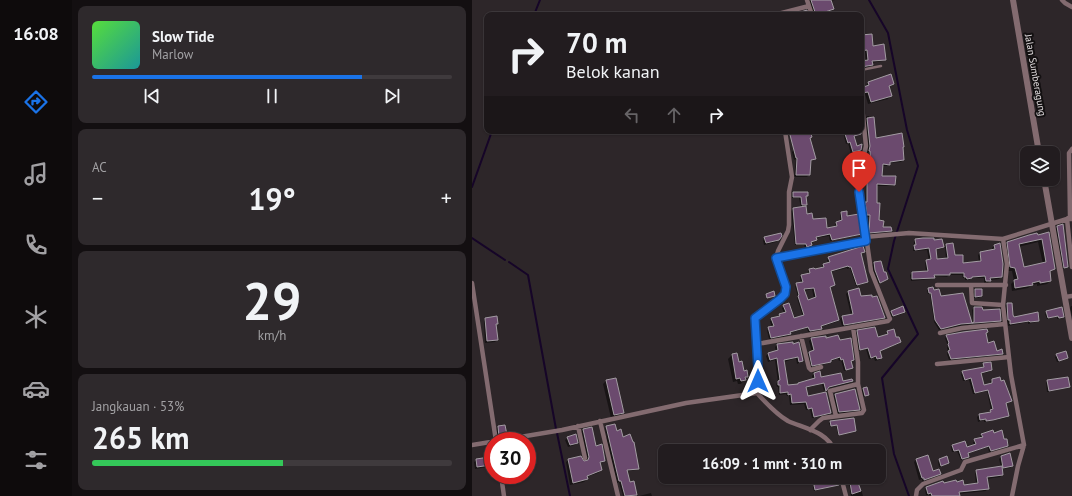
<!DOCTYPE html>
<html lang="id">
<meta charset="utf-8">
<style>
:root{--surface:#221c1f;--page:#2e292c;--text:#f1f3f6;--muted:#a2a1a4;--line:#3f3a3d;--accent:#1a73e8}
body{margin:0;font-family:"PT Sans",sans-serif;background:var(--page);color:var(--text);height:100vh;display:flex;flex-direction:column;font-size:15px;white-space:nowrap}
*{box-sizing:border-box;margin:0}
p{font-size:13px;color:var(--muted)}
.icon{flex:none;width:22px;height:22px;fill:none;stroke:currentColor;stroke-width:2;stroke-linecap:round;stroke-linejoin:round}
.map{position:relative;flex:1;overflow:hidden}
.panel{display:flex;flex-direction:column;gap:6px;padding:6px;background:#130f11;width:400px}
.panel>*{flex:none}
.top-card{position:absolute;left:12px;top:12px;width:380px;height:122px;border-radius:8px;box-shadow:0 1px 3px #0004,0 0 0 1px var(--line);background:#221c1f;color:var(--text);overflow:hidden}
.controls{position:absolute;left:548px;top:146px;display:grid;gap:8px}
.controls a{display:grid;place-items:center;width:40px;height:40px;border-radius:8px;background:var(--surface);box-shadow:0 1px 3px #0004,0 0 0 1px var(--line);font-size:20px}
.speed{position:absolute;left:12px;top:432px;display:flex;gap:8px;font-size:20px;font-weight:700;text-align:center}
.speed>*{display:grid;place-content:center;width:52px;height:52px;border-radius:50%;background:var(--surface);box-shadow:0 1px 3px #0004,0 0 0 1px var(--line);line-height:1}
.speed .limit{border:6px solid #d22;background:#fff;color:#111}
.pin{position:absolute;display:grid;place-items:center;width:34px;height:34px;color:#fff;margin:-41px -17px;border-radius:50% 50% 50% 0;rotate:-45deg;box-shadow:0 0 4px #0007}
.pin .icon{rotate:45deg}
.me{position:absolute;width:44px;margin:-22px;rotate:0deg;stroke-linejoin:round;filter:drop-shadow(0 0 3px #0008)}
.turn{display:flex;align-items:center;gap:14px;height:84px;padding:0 16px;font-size:18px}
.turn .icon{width:52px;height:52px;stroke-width:2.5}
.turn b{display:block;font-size:28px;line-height:34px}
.lanes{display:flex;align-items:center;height:38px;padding:0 16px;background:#0003;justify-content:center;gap:20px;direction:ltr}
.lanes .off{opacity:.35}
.big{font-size:30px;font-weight:800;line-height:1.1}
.panel .card{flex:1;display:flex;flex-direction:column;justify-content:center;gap:6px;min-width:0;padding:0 14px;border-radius:8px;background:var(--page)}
.panel .dial{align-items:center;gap:0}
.dial b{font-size:52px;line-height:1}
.song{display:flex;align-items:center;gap:12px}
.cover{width:48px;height:48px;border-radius:6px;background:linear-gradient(135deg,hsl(110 70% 55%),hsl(180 70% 35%))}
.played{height:4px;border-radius:2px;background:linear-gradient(90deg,var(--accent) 75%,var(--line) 75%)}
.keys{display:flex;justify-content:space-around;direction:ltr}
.heat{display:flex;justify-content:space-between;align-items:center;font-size:22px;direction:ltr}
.charge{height:6px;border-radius:3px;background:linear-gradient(90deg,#34c759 53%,var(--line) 0)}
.trip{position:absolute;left:186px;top:444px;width:228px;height:40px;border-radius:8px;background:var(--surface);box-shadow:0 1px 3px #0004,0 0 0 1px var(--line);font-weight:800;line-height:40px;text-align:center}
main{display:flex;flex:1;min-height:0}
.dock{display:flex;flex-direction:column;width:72px;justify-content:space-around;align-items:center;background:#0e0b0c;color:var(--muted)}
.dock .icon{width:28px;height:28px}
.dock .on{color:var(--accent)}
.dock b{font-size:18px;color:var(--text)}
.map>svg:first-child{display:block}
.shadow{fill:#0007;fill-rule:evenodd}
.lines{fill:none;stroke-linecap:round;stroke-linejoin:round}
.stream{stroke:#160528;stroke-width:2}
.building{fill:#6b4a6e;stroke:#a39ca3;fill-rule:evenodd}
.service{stroke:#836b70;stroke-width:2.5}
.minor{stroke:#836b70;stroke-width:4.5}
.tertiary{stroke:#836b70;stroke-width:6}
.route-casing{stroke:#114b97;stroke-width:10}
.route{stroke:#1a73e8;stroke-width:7}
.labels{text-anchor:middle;stroke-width:4;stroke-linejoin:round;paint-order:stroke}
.street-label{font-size:10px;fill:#e4dfe1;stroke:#131011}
</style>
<main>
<nav class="dock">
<b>16:08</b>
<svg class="icon on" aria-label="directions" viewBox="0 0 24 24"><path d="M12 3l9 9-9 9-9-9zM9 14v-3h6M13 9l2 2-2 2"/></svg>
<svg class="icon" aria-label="music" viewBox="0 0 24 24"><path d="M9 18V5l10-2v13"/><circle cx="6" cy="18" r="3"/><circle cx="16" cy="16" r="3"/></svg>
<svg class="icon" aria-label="phone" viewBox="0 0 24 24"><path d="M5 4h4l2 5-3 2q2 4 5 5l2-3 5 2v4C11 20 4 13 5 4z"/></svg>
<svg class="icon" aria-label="climate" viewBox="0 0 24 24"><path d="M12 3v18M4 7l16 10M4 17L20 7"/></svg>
<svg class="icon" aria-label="car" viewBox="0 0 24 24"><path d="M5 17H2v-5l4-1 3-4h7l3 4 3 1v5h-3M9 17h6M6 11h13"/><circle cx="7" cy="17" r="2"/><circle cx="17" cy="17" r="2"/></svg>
<svg class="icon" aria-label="filters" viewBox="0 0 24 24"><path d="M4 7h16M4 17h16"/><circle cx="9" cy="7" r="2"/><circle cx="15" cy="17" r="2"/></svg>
</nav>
<section class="panel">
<div class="card">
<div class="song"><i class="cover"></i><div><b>Slow Tide</b><p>Marlow</p></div></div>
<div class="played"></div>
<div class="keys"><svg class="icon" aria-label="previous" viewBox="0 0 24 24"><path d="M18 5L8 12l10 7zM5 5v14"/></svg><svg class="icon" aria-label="pause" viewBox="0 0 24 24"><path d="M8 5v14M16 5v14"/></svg><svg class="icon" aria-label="next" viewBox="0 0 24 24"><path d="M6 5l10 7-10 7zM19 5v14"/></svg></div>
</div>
<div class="card"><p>AC</p>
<div class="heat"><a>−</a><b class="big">19°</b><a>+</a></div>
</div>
<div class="card dial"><b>29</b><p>km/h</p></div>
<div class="card"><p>Jangkauan · 53%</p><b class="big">265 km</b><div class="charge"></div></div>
</section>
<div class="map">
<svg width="600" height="496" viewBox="0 0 600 496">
<rect width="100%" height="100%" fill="#2d2629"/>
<!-- shadow -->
<path class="shadow" d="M336,0h27l-4,1 2,8 -2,2 -12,4h-6z
M389,36l24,23 -2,2 -12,2 -2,4 -8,2v-7l5,-1 -1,-9 -4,1z
M397,83l24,1 -5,3 2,9 -2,3 -20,5 -3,-10 -4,1v-6l6,-2 -1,-2z
M395,116h2l7,23 26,9 1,12 -2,2 -12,1 -2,3h-6l-1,11 14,7 -1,2h-17v18l2,17 4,7 9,2 -2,2 -21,2 1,-17h-4l-1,-12 1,-2 1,-19h-2v-5l2,-2 4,1 1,-12h-2v-14l-2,1 1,-5 -3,-30z
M318,131h25l-5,3 -1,5 6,19 -5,3 -1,14 -2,2h-13l2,-18 -2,1 -2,-8 2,-2z
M372,131h16v2l-2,2 -5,2 3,10 4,2 -2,2 -7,3 -3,-11 -2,1 -2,-8 1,-1z
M321,193h14v3l-2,2 1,6 -4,4 4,7 21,14 8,-2v-3l5,-3v-6l1,-2 20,20 -2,2 -29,6 -1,-5 -14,2 1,2 -2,2 -4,1v2l-5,3 -1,-3h-9l-4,-34 2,-2 8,-1 -2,-10h-7v-4z
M585,227l10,40 -5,2 -7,-40z
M576,233l6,36 -5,4 1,8 -3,3 -10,2v-2l-6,1 -3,3 -16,3 -1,-7 3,-3 -2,-10h-5l-3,-25 4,-3zM566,242l5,22 -20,4 -5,-21z
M293,238l14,1 -3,3 -12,3 -1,-5z
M444,240l27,7 -2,2 -6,1 1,10 10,-1 -1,-12 1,-2 8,11 8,8 17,-2 -1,-7 2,-2 13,-2 -1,-3 2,-2 5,-1 2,32 -2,2 -9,1 -2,3h-4v-5h-13l-2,2h-4v-2h-2l-1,-3h-13l-2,2 -13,-1 -2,3 -21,2 -1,-6 2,-2 14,-1 -1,-9 4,-3 -2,-10 -14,1 1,-9z
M391,252l-3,2 7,27 -1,2 -10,3 -6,-18 -3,1v-1l-17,4 4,13 -5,3 9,32 -2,2 -16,5v2l-1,1 -11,2 -1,-4 -18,5 -1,3 -19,3 -2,-9 5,-2 -2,-7 8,-4 2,-3 4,-1 -2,-5 2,-2 10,14 9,-3 -6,-19 1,-1 -3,-11 6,-3 -1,-6 2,-1 6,-2v-2l1,-2h5l9,-2 -1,-2 2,-2 4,-1 -1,-3 2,-2zM340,289l2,10 -7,2 -3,-10z
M408,262l3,12 4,5 -9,5 -5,-12 -1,-7 2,-2z
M456,289l12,8 22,-3 10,30 -13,2 -20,4 -5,-8 -4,-28h-2l-1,-3z
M503,290l6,6 -2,2h-5l-1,-6z
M376,292l12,5 24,20 -2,2 -40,7 -2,-7 2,-2 9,-2 -5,-21z
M535,304l7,14 24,2 -2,2 -8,2v-2l-20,4 -1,-4 -2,-16z
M599,306h1v10l-2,-8z
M502,308h7l1,3 18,9 -2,2 -25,2 -1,-14z
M419,312h13l-2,2 -11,3 -2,-3z
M575,312l16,4 -6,3v-3l-10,3 -2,-5z
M14,319l11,5 -2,1 2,15 -2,2 -10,1 -1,-22z
M386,331l19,7 9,-2v-2l2,-2 12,10 -2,2 -19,7 2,7 -2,2 -4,1 -1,-3 -5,1 -3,-10 -8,2 -2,-18z
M515,332l-2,2 2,10 9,8 6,1 -2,2 -51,5 -2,-6 1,-2 -1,-5 1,-1 -3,-8 2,-2z
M339,339h15l27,20 -3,3 2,5 -8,4 -3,-11 -2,1 -1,-3 -17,8 -3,-1 -8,2 -3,-12 5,-3 -3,-11z
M320,343l10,18 -5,3 -1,-6 -12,4 3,24 10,-1 16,-5 -1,-4 2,-2 7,4 21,4 10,-1 -2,2 -24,6 -2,2 -2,-7 -17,4 3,9 22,16 -2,2 -16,3 -2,-9 -4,1 -2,-6 -14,1 -1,-9h-2l-1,-2 -7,1 -1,-8h-1l-1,-3 2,-2 -3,-22 -7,2 -2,-6 2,-2 8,-2 -1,-5 2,-2z
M264,354l2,9 9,13 -6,8h-3l-1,-3 -4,1 -5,-23 4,-4z
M585,355l10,2 -2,2 -8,3 -2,-5z
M512,364l7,6 -2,2 -9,2 3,12 8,-2 -1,-2 2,-2 18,21 -5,3 3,12 -2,2 -22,4v-2l-6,2 -1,-5 2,-2 10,-2 2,-3 -4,-19 -14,3 -4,-14 -6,1 -2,-7 2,-2 19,-4z
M134,381l17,31 -3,4 -9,2 -8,-34z
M576,381l21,5 -2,2 -20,4 -1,-9z
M391,389l4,5 -4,3 -2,-6z
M382,390l5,19 -2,2 -20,3 -4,-17 2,-2z
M358,422l25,9 -17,4 -2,-10 -6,1 -1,-3z
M32,426l2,9 -3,2 -6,1 -1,-9 2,-2z
M135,427l9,5 6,6 16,30 -2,2 -9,1 3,12 3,-1 3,14h-13l-4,-14 -2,1 -11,-45 1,-1 -2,-8z
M119,429l4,19 9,12 -5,4 2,6 -3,3 -12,4 1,2 -3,3 -14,3 -4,-23 3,-2 12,1 5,2 -6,-30 3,-3z
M510,434h11l13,11 -1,2 -16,5 -1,-5 -21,6 1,4 -7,3 -4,-9 -5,1 -1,-5 2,-2 13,3 8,-2 -1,-4 8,-3 -1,-3z
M96,438l9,5 -2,2 -7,2 -3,-7z
M455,456l6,16 6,1 -2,2 -15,6v-2l-3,1 -5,-18 2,-2z
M530,456l10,10 -2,2 -9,1 1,6 -2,2 -14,2 2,9 -2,3 -28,3 1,2 -33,-1 -1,-5 2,-2 16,-4 13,-1 7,3 13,-2 -1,-10 2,-3 24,-4 -2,-8z
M468,459l8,4 -9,4 -1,-5z
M5,460l13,5 -2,2 -13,2 -1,-7z
M376,477h7l4,13 2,-1 2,7h-12z
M360,482l6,3 -24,6 -1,-3 1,-2z
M179,493l1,3h-13z"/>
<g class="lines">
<!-- stream -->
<path class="stream" d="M397,0l19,33 19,97 11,36 -24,75 -6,28 30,65 -36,44 12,76 15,42
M62,15l6,-15
M0,187l20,-56
M0,238l33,22
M37,262l19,13 28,154
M85,433l13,63"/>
</g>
<!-- building -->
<path class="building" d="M339,0h20l3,9 -18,6z
M335,10l1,5h-14v-1z
M400,34l1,12 11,-2 2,16 -14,1 1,4 -12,2v-6l7,-1 -1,-10 -6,1v-16z
M419,74l3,10 -5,2 3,10 -21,6 -3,-10 -6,1 -1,-5 8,-3 -1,-3z
M402,117l2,21 26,-5 2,14h-1l1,13 -14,2v3l-7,-1 -1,12h14l-1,9 -18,-1v19h3l-1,17 5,1 -1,6h8l1,4 -23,2 1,-18h-3l-2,-13h2v-19l-2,-1 1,-6 5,1 1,-12h-1l-1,-14h-1l1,-5 -3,-28z
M317,131h21l2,6 -2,1 6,21 -5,1 -1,15h-14l1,-17h-1z
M374,131h15v3l-7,2 3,10 5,-2 -1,6 -8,2 -3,-10 -2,1 -3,-9 2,-1z
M321,192h15v4h-2l1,9h-5l-1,-8h-8z
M334,206l1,8 5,-1 1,6 13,-1 1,10 10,-2 -1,-4 6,-2 -1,-8 6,-1v5l12,-2 3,20 -30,6 -2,-6 -14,3 1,3 -6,2 1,3 -5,2 -1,-3h-10l-3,-36z
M591,224l5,43 -4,1 -7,-42z
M577,232l6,37 -5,2 1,10 -11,2v-2l-8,2 1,2 -18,3 -1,-8 4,-1 -3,-11 -5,-1 -3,-25 22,-7 8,-2 1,2zM570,239l4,23 -22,5 -5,-23z
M309,233l1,3 -3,4 -13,3 -2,-6z
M451,238h11v2l8,-1 2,8 -8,2 1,10 11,-1 -2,-14 7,-1 2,12h8v8l18,-2 -1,-9 15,-3 -1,-4 6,-2 3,21 -1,13 -12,1 1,3h-5l-1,-5 -13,1v1l-5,1 -1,-2h-2v-4h-14v2h-16l1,3 -23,1v-7l16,-1 -2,-11 5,-1 -2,-11 -14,2 -1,-5h2l-1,-6z
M391,246l2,6 -4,1 7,29 -11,3 -6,-18h-2l-1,-1 -17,5 4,14 -5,2 9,33 -18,6 1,3 -12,2 -2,-4 -18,5 1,2 -20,4 -3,-11 6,-1 -3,-8 9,-2 -1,-2 7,-2 -3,-7 6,-2 5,15 10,-3 -6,-19 1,-1 -3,-12 7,-1 -2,-7 9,-2 -1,-4 5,-1 1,1 9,-2 -1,-3 7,-2 -2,-5zM342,288l2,9 -8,3 -4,-11z
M409,261l3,11h2l2,7 -8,4 -5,-13 -1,-8z
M461,287l1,3 5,-1 2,7 22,-3 9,30 2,-1v-15h8l1,3 17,-1 1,12 -40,3 -20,5 -6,-9 -4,-27h-2l-1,-5z
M387,288l2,8 11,-1v2l5,-1 8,22 -41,7 -2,-9 11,-2 -5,-23z
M503,289h7v7l-7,1z
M302,291l1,5 -8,2 -1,-4z
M535,303h5l1,12 1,2 24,-5 1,9 -9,1 -1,-1 -19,3v-4h-2z
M431,306l2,6 -12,4 -2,-5z
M590,307l2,10 -5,1 -1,-2 -10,2 -2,-7z
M25,316l1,8h-2l2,16 -11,1 -2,-23z
M403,327l3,10 10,-3 -1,-3 7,-2 2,8h3l2,5 -21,9 2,7 -5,1 -1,-3 -5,2 -3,-10 -8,2 -3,-20z
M515,329l1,3 -2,1 2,10 6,-2 3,10 5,-2 1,5 -52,5 -3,-8 2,-1 -2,-6 1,-1 -3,-8 17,-3z
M366,335l2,5 11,-2 3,22 -3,1 2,7 -7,2 -3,-11 -2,1 -1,-3 -9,3v2l-19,4 -3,-14 5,-2 -3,-12 15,-2v2z
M321,342v2l6,-2 4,19 -4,1 -1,-5 -14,3 4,25 10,-1v-1l17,-5 -1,-5 6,-2 1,6 20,-4 2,8 9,-2 1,2 -24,6 -3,4 -2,-8 -18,4 2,9 18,-4 5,21 -17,4 -2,-9 -4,1 -2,-7 -14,1 -1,-9 -3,1v-3l-8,1v-8h-2v-4l2,-1 -3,-22 -7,2 -2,-7 10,-3 -1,-6z
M594,351l2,7 -9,3 -3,-7z
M265,353l2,9 3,-1 2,10 3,-1 1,7h-3l1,3 -5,1 -1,-3 -4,1 -4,-25z
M519,362l1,8 -11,3 3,12 8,-2v-4l8,-2 1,4 3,-1 8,21 -6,2 3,13 -16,4 -7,1v-2l-6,1 -1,-6 12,-2 -1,-2 3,-1 -5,-19 -13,3 -4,-15 -6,2 -3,-9 22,-4 -1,-4z
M596,377l2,10 -21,4 -2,-11z
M144,378l8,35 -10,2 -8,-35z
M395,387l2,8 -4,1 -2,-8z
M383,389l5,21 -21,2 -4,-18z
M382,418l2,13 -17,4 -2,-10 -6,1 -1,-5z
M143,424l2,7 4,-2 2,8 7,-3 3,8h1l5,27 -12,1 3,12 4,-1 3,14 -12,1 -4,-15h-2l-13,-55z
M33,425l2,10 -8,2 -1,-11z
M120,427l4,19 6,-2 3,17 -5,1 2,8 -15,6 1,3 -15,4 -5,-24 13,-3 3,5 4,-1 1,-3 -6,-28z
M521,430l1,3 8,-3 2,9h3l1,7 -17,5 -2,-5 -21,7 1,4 -7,2 -3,-9 -5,1 -2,-6 13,-4 2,6 9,-3 -2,-5 9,-2 -2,-3z
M104,434l2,9 -8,2 -3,-8z
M538,453l3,13 -10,2 -2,-12z
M456,455l5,16 6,-2 2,5 -17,6v-2h-2l-6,-19z
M475,456l2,7 -8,3 -2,-7z
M18,457l1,8 -14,2 -1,-8z
M530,466l1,9 -16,2 2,12 -30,3 1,4h-28l-1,-3 -3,1 -2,-7 17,-6 1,2 12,-3 1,2 6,-2 1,5 14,-2 -2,-13z
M377,477h7l5,14 -9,3z
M360,479l1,2 5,-1 1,5 -24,5 -1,-5z"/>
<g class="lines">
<!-- service -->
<path class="service" d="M389,70l20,-4"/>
<!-- minor -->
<path class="minor" d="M335,0l5,15
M590,0l3,3 7,4
M302,15l35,-9
M313,131l7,46 -3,15v33l-1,6 -10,20 -2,7 10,29 -1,7 -5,5 -25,20 3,49 -1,25c9,10 19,21 31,28 15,7 41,11 46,30
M600,219h-5l5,48
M393,237l44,-4 94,6
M304,258l90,-17
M0,283l24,158
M465,285h69
M499,285l1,18 31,2
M593,297l7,-1
M468,333l22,-5 43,-4
M329,336l8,32 2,2 10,-3
M285,344l131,-23 2,-2 -19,-48 -13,-92v-16l6,-8 2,-9 -5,-50
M465,364l72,-7
M364,416l-6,-25 28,-7
M128,421l18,75
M106,426l7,32
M338,430l9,-9 4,-3 39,-5 2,-3 -6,-26v-22l-5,-35
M0,445l90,-15 124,-27 71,-10
M29,475l3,21
M369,477l5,19
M444,496l1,-6 6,-6 38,-14 4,-8 59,-17
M540,496l6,-30 6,-21 -13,-70 -8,-70 4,-41 -4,-25 64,-20 3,-3 -1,-63 3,-4"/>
<!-- tertiary -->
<path class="tertiary" d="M541,0l26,153
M572,179l28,159"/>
</g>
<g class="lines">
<!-- route casing -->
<g class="route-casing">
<path id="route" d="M286,381v-13l-3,-50 25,-19 5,-5 1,-7 -10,-29 90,-17 -7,-49"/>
</g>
<!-- route -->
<use href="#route" class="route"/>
</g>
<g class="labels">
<!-- street labels -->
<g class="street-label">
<text transform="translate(564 75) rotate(80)" y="4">Jalan Sumberagung</text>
</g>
</g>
</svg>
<div class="controls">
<a><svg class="icon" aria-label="layers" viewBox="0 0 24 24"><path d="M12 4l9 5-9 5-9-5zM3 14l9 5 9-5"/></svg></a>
</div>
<div class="speed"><div class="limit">30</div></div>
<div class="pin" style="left:387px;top:192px;background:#d93025"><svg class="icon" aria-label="arrive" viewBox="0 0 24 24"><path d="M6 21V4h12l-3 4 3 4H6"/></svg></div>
<svg class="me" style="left:286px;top:381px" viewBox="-20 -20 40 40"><path d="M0-17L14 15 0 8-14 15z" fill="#1a73e8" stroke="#fff" stroke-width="4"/></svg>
<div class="trip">16:09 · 1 mnt · 310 m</div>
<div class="top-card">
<div class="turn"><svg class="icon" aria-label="right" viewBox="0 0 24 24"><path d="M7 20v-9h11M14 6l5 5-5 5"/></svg><div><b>70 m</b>Belok kanan</div></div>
<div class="lanes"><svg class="icon off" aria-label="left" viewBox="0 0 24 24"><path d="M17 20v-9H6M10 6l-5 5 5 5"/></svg><svg class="icon off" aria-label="ahead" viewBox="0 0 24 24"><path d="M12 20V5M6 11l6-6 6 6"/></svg><svg class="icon" aria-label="right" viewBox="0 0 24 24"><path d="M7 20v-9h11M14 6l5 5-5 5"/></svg></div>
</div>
</div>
</main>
